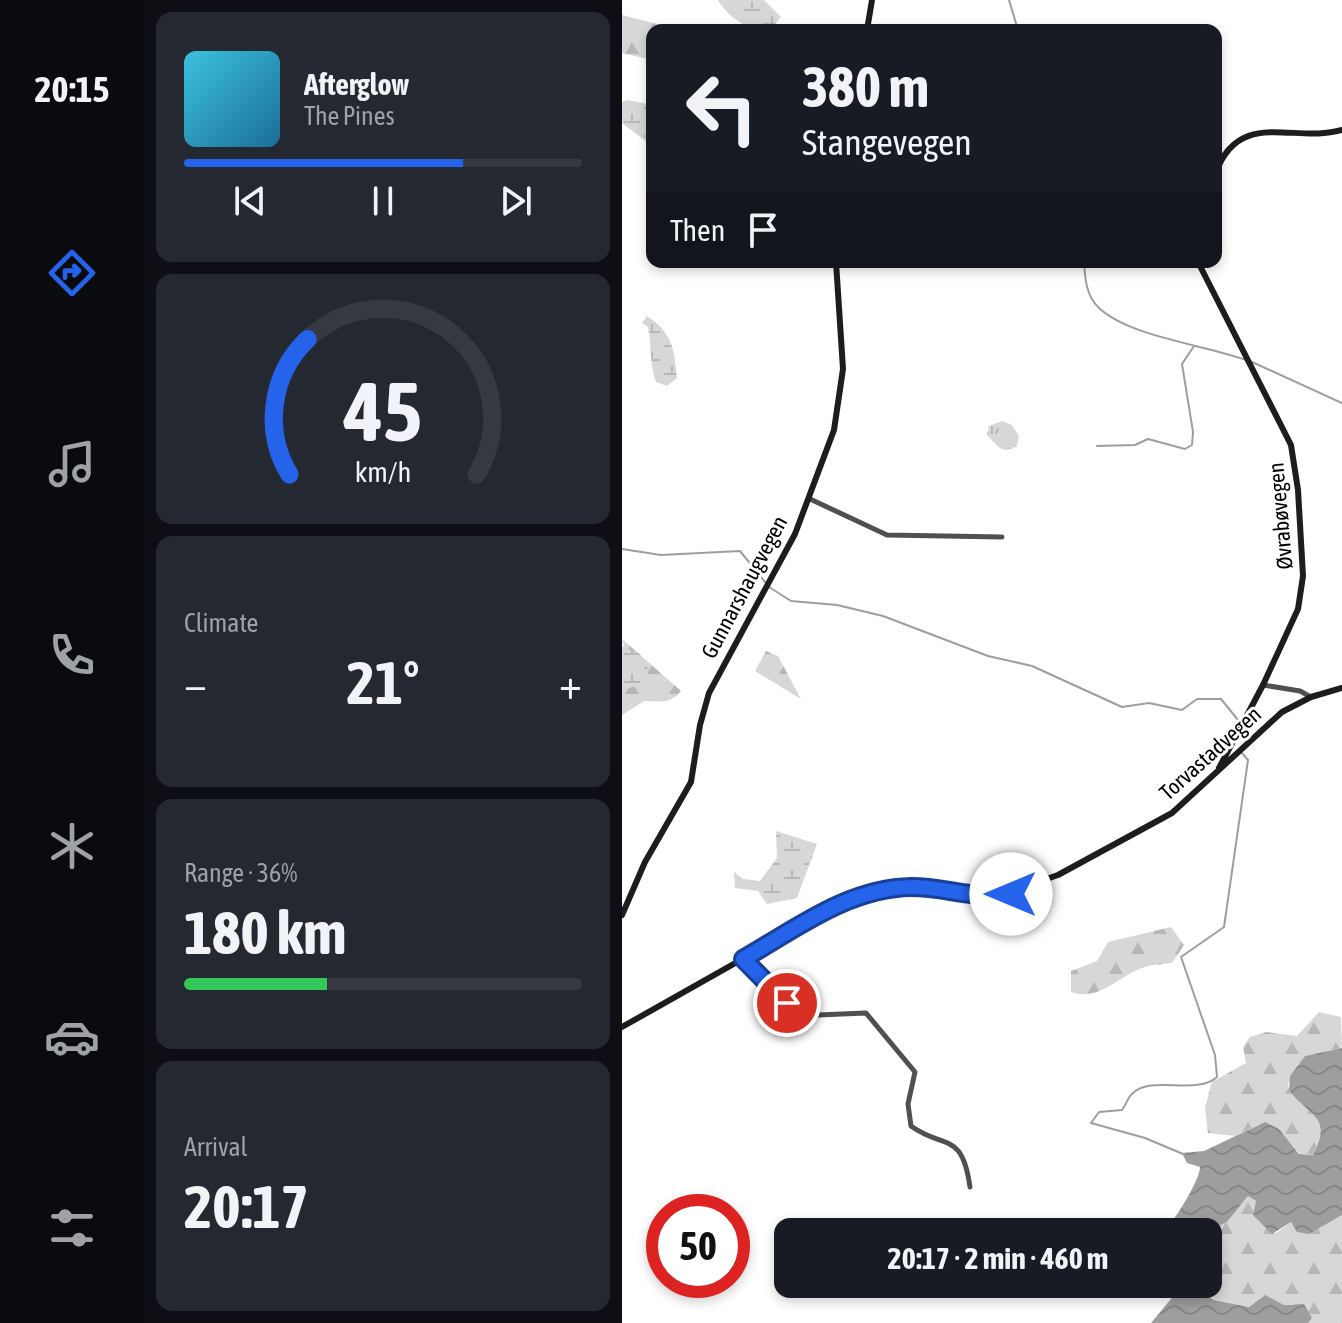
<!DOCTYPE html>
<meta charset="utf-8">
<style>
:root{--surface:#171b24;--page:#242831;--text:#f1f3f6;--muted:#9ea1a6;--line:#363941;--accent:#2563eb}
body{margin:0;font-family:"Asap Condensed",sans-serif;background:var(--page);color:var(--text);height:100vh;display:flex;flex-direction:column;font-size:30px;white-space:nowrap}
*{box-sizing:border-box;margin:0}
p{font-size:26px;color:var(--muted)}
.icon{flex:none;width:44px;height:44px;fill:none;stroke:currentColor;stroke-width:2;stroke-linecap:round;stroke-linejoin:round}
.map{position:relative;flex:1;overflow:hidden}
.sheet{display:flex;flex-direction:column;gap:12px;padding:12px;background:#0d0f14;width:478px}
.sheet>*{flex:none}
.hud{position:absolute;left:24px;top:24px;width:576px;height:244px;border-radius:16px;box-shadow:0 4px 12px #0003;background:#171b24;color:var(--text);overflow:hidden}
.speed{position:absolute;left:24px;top:1194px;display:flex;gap:16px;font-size:40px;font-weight:700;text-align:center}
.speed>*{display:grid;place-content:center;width:104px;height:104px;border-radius:50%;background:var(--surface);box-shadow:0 4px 12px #0003;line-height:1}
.speed .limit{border:12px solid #d22;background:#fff;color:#111}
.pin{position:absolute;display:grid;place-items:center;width:68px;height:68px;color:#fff;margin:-34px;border:4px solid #fff;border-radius:50%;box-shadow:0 2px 8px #0007}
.me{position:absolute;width:88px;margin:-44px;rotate:270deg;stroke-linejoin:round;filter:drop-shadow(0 0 6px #0008)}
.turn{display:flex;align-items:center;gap:28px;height:168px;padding:0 24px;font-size:36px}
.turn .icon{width:104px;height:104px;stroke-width:2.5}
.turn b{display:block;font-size:56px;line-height:68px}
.then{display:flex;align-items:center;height:76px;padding:0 24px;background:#0003;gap:16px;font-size:30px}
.big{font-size:60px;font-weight:700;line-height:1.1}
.sheet .widget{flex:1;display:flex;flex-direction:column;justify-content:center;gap:12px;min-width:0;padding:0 28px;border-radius:16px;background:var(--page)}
.sheet .dial{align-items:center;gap:0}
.dial svg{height:208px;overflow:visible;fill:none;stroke:var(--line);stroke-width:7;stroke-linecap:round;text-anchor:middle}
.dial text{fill:var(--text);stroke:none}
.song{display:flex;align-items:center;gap:24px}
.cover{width:96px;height:96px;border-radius:12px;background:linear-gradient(135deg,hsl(190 70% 55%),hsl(200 70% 35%))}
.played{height:8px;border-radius:4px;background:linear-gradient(90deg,var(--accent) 70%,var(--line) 70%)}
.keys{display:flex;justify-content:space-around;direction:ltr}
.heat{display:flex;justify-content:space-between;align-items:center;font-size:44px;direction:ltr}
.charge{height:12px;border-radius:6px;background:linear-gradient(90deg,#34c759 36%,var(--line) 0)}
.trip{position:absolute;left:152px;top:1218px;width:448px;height:80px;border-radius:16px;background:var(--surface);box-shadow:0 4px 12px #0003;font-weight:700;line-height:80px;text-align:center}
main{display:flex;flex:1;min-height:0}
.menu{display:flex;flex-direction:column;width:144px;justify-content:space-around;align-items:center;background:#090b0e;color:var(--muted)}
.menu .icon{width:56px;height:56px}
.menu .active{color:var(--accent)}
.menu b{font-size:36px;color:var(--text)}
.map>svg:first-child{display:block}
.grass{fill:url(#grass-tufts)}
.forest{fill:url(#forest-firs)}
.wetland{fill:url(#wetland-marsh)}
.water{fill:url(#water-waves)}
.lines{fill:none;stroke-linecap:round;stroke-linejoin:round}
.stream{stroke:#9e9e9e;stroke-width:2}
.minor{stroke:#505050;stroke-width:5}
.secondary{stroke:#1d1d1d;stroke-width:6}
.route-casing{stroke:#184099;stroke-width:20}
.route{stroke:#2563eb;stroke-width:14}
.labels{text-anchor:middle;stroke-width:6;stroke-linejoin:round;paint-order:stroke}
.street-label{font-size:22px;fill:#000;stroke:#fff}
</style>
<main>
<nav class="menu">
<b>20:15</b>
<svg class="icon active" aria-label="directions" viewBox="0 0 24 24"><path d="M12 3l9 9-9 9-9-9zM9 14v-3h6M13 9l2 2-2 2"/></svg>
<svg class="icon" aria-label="music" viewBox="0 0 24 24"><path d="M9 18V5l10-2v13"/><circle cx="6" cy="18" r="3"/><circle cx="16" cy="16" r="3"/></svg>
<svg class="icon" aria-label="phone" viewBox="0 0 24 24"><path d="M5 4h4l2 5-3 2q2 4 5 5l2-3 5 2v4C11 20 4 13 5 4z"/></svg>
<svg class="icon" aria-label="climate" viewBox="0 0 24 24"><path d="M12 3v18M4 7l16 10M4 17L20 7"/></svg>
<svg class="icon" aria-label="car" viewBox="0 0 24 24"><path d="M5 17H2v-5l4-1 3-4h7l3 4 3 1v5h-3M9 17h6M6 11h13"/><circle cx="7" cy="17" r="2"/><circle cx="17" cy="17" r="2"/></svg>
<svg class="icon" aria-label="filters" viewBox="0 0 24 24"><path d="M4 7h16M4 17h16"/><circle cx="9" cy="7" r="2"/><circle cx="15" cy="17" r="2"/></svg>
</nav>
<section class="sheet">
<div class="widget">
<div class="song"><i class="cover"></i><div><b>Afterglow</b><p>The Pines</p></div></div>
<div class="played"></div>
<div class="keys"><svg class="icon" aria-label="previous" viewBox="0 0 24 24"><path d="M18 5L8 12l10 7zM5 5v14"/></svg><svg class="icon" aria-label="pause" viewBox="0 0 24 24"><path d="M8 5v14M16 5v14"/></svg><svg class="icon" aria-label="next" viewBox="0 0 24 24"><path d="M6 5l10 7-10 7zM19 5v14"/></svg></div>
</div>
<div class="widget dial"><svg viewBox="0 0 100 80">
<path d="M14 69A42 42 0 1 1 86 69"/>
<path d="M14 69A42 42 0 0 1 21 17" stroke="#2563eb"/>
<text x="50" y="56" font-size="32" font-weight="700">45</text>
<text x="50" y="72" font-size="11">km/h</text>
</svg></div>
<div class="widget"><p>Climate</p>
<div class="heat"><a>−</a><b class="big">21°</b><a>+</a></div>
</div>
<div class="widget"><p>Range · 36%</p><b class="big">180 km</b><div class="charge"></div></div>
<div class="widget"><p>Arrival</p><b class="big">20:17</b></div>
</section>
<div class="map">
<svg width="720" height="1323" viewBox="0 0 720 1323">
<defs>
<pattern id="grass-tufts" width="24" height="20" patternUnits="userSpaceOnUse" patternTransform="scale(2)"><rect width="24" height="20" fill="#d7d7d7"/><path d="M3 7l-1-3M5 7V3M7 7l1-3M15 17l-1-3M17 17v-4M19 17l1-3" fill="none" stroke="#b7b7b7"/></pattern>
<pattern id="forest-firs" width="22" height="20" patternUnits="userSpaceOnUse" patternTransform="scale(2)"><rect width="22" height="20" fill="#d7d7d7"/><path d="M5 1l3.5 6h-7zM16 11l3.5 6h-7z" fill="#b7b7b7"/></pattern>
<pattern id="wetland-marsh" width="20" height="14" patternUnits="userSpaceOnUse" patternTransform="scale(2)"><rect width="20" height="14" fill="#d7d7d7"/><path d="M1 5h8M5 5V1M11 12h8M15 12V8" fill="none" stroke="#b7b7b7"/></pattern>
<pattern id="water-waves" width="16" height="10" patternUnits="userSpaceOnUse" patternTransform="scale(2)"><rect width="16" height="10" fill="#9e9e9e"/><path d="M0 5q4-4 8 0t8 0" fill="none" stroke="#868686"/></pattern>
</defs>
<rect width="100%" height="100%" fill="#fff"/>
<!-- grass -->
<path class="grass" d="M380,421l10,4 7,11 -2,10c-16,9 -19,0 -30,-11l2,-9z"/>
<!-- forest -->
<path class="forest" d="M0,15l43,11 2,4h-15v30l-30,-7z
M0,639l59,52c-12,14 -21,10 -37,10l-22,14v-25l18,-36 -15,-4z
M144,651l12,5 23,43 -46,-28z
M549,927l13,18 -11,17c-9,3 -17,2 -25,4 -26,6 -48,37 -77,26v-21l26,-10 11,-19z
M697,1012l22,5 1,31 -37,8 -17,28 1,6c23,24 42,29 24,65l-13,-1 -17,-19 -23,-11 -25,12 -27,-3 -3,-25 7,-26 34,-19 -3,-16 7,-10 16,-5 31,4z
M626,1196l8,5 19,33 16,-12 18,11 33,-18v108h-34l4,-5 -19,-14 -9,1 -21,-9 -14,11 -34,-7 -24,-16h17l-2,-52 21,-10z"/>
<!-- wetland -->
<path class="wetland" d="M96,0h46l17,17 -11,13c-22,1 -41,-12 -52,-30z
M6,100l24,5v41l-30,-23v-21z
M25,316c26,17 27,33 30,62l-10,8 -11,-4c-7,-19 -4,-36 -8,-55l-6,-4z
M0,646l18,8 8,12 -5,18 -21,6z
M154,831l41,13 -20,54 -30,6 -9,-13 -23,-3 -1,-16 9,7 17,2 17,-23z"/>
<!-- water -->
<path class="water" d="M720,1048v167l-33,19 -12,-2 -6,-10 -19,12 -19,-19 3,-14 -8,-5 -21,26 -21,10 -44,-1 1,-5h5c9,-9 32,-47 32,-59l-13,-4 -5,-10 22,-2 61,-29 14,7 20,25 14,1c20,-40 -4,-38 -24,-65l1,-14 15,-20z
M568,1284l24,16 35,7 16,-12 19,10 20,-1 8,14 -4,5h-157l29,-35z"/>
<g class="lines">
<!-- stream -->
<path class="stream" d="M387,0l9,30
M462,262c1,16 2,34 15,46 31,29 107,37 147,52
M630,362l90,41
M475,446l38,-1 13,-6 37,10 7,-4 1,-13 -11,-68 12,-18
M0,549l39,6 79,-4 25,31
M147,587l22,14 46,4 46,11 105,40 44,10 90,41 27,-4 33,7 15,-11h24l17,21v6
M561,1154l-38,-16 -54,-15 8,-11 23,-2c4,-5 6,-13 10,-16 19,-20 64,2 85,-17l-2,-22 -34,-98 43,-30 24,-167 -7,-8"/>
<!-- minor -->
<path class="minor" d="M188,499l77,36 115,2
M641,685l37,6 11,6
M121,959l52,49 23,7 48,-2 49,59 -7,32 3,22c33,24 51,4 59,61"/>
<!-- secondary -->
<path class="secondary" d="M245,30l5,-30
M594,172c24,-64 79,-28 126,-42
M576,262l93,183 7,45 5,86 -5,33 -35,76 -44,83
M0,915l23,-53 46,-80 9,-57 9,-32 86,-159 39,-104 9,-61 -7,-107
M0,1027l234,-132 55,-8 89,8 58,-20 114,-62 110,-101 29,-15 31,-9"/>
</g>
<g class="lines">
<!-- route casing -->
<g class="route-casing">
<path id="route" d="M165,1003l-44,-44c54,-31 105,-71 169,-72 33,0 66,13 99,7"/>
</g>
<!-- route -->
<use href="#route" class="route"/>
</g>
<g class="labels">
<!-- street labels -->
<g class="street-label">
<text transform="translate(658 516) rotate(-95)" y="8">Øvrabøvegen</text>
<text transform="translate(122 587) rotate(-62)" y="8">Gunnarshaugvegen</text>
<text transform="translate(588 753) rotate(-42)" y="8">Torvastadvegen</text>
</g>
</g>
</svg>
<div class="speed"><div class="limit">50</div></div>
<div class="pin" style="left:165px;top:1003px;background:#d93025"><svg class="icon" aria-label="arrive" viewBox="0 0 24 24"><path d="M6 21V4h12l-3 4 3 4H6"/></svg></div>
<svg class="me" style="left:389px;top:894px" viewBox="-20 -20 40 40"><circle r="19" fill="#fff"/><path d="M0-13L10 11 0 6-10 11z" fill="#2563eb"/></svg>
<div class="trip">20:17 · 2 min · 460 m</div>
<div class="hud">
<div class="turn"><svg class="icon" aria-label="left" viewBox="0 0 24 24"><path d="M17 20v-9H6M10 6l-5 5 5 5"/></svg><div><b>380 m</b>Stangevegen</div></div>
<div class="then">Then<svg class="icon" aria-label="arrive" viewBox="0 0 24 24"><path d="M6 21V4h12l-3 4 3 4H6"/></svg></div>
</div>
</div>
</main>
